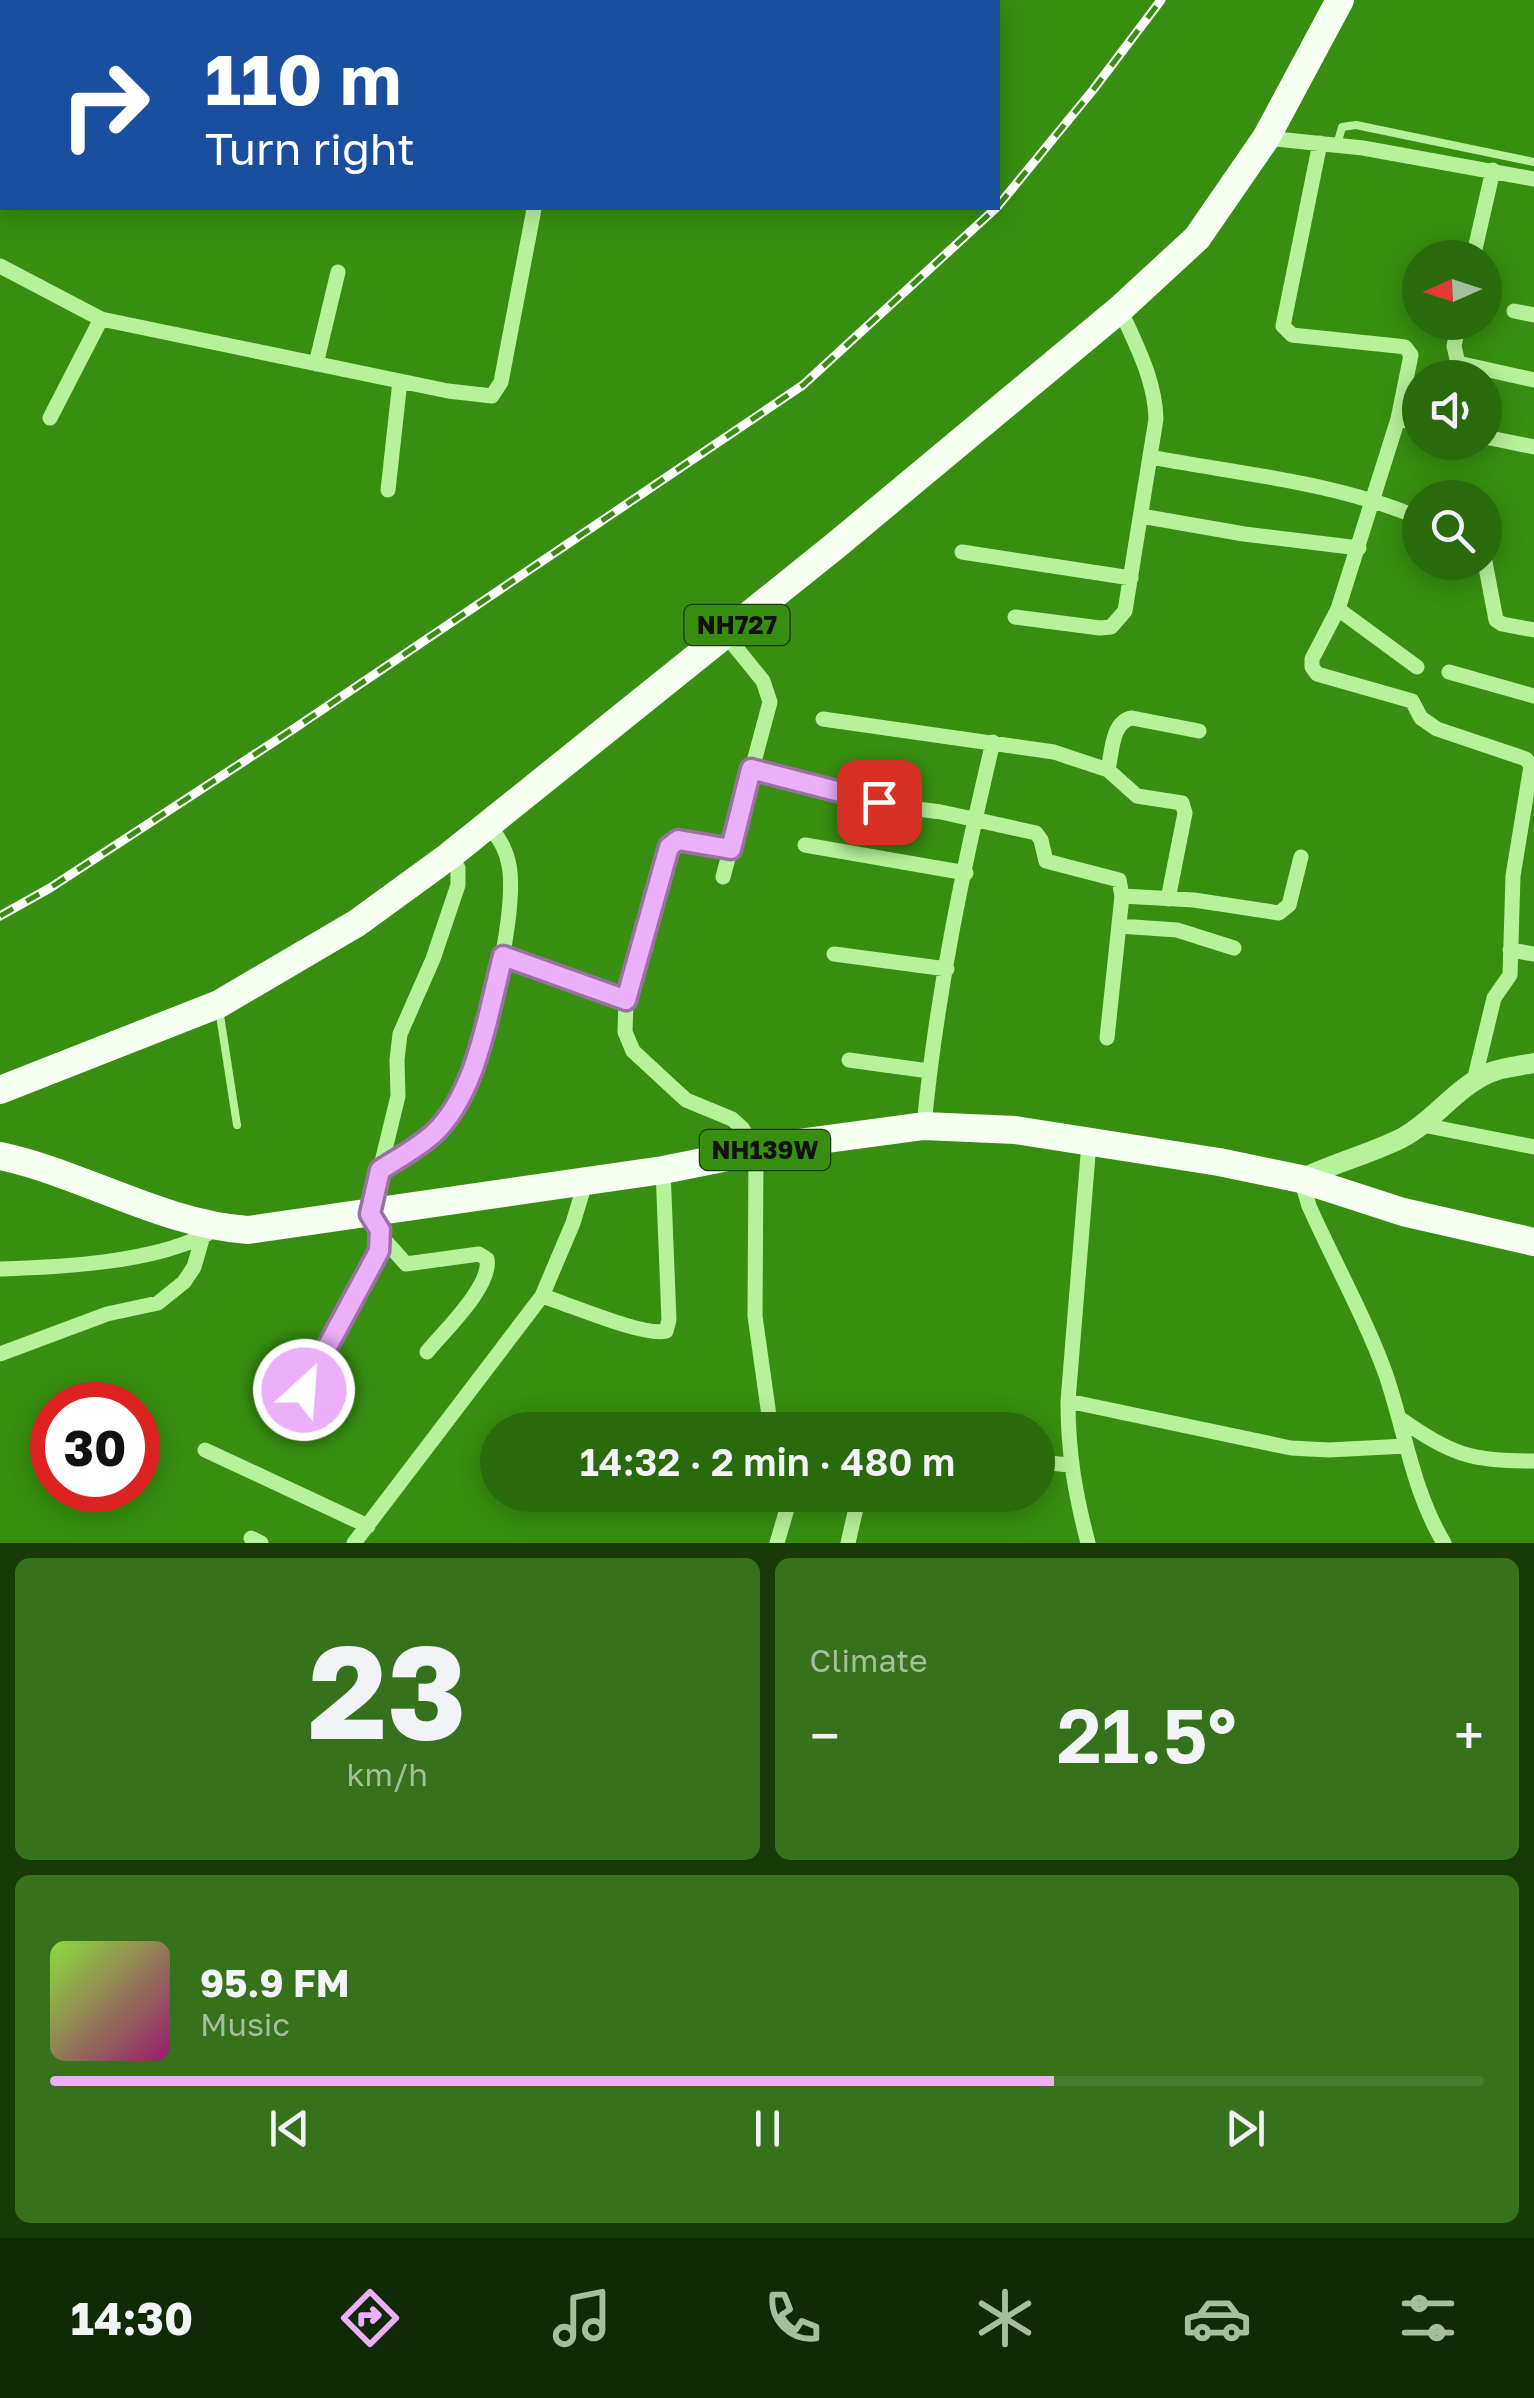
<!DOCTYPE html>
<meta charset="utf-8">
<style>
:root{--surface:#296a0d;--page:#35721b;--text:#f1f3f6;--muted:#a5bf9d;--line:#457d2e;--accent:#ecaffa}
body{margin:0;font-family:"Golos Text",sans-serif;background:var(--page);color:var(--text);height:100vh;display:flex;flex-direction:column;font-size:38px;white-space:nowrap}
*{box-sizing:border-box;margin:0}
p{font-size:32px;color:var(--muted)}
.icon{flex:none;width:55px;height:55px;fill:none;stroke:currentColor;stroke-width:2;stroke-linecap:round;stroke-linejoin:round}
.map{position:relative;height:1543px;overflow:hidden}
.details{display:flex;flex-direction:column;gap:15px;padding:15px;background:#173a07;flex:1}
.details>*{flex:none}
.banner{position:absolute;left:0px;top:0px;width:1000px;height:210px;box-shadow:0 5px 25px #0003;background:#1a4fa0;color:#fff;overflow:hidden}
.needle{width:65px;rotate:267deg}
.fabs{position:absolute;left:1402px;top:240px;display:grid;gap:20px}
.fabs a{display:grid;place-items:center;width:100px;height:100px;border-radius:50%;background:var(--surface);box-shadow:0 5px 25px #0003;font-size:50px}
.speed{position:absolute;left:30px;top:1382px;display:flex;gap:20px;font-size:50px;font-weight:700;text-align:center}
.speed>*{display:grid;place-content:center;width:130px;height:130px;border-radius:50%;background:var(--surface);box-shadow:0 5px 25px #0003;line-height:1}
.speed .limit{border:15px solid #d22;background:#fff;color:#111}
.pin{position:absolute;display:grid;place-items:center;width:85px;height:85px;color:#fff;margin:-42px;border-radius:20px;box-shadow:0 5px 15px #0006}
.me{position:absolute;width:110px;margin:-55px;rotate:26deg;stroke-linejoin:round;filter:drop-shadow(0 0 8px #0008)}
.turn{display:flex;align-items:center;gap:35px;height:210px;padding:0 40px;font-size:45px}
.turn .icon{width:130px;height:130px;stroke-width:2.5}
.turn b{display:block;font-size:70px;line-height:85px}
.big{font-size:75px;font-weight:600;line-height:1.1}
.details .card{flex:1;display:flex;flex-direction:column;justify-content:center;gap:15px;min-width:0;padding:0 35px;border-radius:15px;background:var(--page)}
.details .dial{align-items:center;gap:0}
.dial b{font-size:130px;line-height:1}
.song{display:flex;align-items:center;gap:30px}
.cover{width:120px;height:120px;border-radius:15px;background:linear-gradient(135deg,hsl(90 70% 55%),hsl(320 70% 35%))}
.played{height:10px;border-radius:5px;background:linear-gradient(90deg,var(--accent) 70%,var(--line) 70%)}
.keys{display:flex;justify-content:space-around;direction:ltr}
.heat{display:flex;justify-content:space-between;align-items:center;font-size:55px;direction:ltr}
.details .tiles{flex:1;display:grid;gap:15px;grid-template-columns:1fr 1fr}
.card:last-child{grid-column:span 2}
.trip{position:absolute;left:480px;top:1412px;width:575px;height:100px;border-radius:50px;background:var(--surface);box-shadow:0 5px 25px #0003;font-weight:600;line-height:100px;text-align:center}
.tab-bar{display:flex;height:160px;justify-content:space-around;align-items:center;background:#102a05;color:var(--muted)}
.tab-bar .icon{width:70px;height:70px}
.tab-bar .selected{color:var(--accent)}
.tab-bar b{font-size:45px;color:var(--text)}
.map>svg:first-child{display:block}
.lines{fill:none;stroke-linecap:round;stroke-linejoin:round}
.service{stroke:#b6f29a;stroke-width:8}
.minor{stroke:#b6f29a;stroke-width:15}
.tertiary{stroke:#b6f29a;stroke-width:20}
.trunk{stroke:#f6fff2;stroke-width:28}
.rail-casing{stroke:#fff;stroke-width:9}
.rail{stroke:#378e11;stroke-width:5;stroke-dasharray:15;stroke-linecap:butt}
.route-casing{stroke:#9972a2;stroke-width:25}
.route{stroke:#ecaffa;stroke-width:18}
.labels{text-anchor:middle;stroke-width:10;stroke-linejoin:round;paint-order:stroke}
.shield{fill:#378e11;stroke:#1c3611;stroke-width:2.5}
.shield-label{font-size:25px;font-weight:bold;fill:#111}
</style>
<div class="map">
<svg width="1534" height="1543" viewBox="0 0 1534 1543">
<rect width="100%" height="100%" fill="#378e11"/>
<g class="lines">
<!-- service -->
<path class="service" d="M1337,145l5,-18 14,-2 178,37
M219,1009l18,116"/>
<!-- minor -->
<path class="minor" d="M0,39l2,1
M1266,138l97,10 171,31
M1320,143l-37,183 9,9 105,11 8,1 6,8 -13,64 -60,190 79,58
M1473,258l20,-88
M0,266l101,53 347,72 44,5 9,-14 33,-173
M1514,311l20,4
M1459,322l-5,24 4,17 76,17
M316,364l22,-92
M50,418l51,-99
M1398,419l22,5
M1485,437l49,10
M1150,457c91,17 184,25 270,61
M388,490l12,-109
M1141,516l103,18 115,14
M962,552l169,26
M1485,562l11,58 6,4 32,6
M1338,609l-26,50v8l5,7 95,27 9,17 16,11 89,30 5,7 -18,110 -3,99 -16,23 -20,83
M1015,617l85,11 11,-1 14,-16 31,-192c-1,-40 -20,-74 -36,-110
M1449,672l85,24
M823,719l231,33 54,18 29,26 45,7 3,10 -17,86
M751,769l150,38 40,5 95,21 5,7 5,21 73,19 3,16 -15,142
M1108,770c4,-18 4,-49 24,-52l67,13
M805,845l161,28
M723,877l47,-175 -7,-21 -38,-47
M1122,896l72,4 85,13 10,-8 12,-48
M1119,926l58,4 57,18
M1510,950l24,4
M834,954l113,15
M503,956l123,44 -1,32 8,19 53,49 46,19 10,9 14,23 -1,165 16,114
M626,1000l43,-153 9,-7 53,9
M849,1060l80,11
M1423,1125l111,22
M924,1126c12,-129 39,-258 69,-384
M380,1170l18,-74 -1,-36 3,-26 33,-75 25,-74v-17l-9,-12
M1301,1179l8,27c25,56 56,111 77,169 19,56 27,117 58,168
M382,1237l24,27 73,-10 8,5c5,27 -43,72 -60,93
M0,1269c61,-2 152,-6 207,-35
M542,1296c27,8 101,41 124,35l3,-11 -6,-150
M0,1354l107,-40 51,-11 26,-21 10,-15 9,-31
M1068,1401l223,47 38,2 77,-4
M324,1415l-18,-11 -2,-14 75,-139 1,-21 -9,-16 9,-44c24,-16 49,-28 67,-52 32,-43 72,-200 62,-253 -3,-17 -11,-27 -20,-41
M1399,1418c53,37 71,43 135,43
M205,1450l163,76
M1038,1462l32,3
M251,1538l10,5
M354,1543l188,-247 31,-73 13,-43
M777,1543l14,-48
M848,1543l11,-48
M1088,1543c-13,-50 -20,-90 -20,-142l21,-258"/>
<!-- tertiary -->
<path class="tertiary" d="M1301,1179c33,-16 69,-25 101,-41 32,-17 53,-50 87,-65 13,-6 30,-7 45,-10"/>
<!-- trunk -->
<path class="trunk" d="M0,1090l219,-86 138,-81 92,-67 386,-310 285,-237 77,-71 69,-100 74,-138
M0,1156c84,18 162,68 248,74l415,-60 135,-27 126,-17 91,4 204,32 82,17 102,33 131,30"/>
<!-- rail casing -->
<g class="rail-casing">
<path id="rail" d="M998,206l95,-116 68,-90
M0,916l50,-28 245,-160 508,-343 193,-177"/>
</g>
<!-- rail -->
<use href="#rail" class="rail"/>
</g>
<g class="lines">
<!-- route casing -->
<g class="route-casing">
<path id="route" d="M304,1390l75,-139 1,-21 -10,-16 10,-44c17,-11 36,-21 52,-35 45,-40 56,-123 71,-179l123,44 43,-153 9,-7 53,9 20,-80 128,33"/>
</g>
<!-- route -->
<use href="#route" class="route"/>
</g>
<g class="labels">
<!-- shield labels -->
<g class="shield">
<rect x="684.5" y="605" width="105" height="40" rx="8"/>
<rect x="700" y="1130" width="130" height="40" rx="8"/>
</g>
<g class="shield-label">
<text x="737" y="634">NH727</text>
<text x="765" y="1159">NH139W</text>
</g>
</g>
</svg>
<div class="fabs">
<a><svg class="needle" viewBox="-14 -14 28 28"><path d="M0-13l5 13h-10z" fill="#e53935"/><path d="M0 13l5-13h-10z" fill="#a5bf9d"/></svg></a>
<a><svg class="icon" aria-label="sound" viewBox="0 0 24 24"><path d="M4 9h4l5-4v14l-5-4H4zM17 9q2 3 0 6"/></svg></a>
<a><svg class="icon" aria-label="search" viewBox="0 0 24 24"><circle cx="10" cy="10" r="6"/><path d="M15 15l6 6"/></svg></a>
</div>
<div class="speed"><div class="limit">30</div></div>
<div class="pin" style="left:879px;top:802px;background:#d93025"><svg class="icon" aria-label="arrive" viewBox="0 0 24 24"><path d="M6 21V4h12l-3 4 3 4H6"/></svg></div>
<svg class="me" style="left:304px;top:1390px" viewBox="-20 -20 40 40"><circle r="17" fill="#ecaffa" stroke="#fff" stroke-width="3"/><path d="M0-11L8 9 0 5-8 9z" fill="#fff"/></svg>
<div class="trip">14:32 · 2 min · 480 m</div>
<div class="banner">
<div class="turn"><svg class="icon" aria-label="right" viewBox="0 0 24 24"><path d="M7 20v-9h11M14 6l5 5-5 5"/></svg><div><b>110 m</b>Turn right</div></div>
</div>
</div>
<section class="details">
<div class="tiles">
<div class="card dial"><b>23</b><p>km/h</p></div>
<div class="card"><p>Climate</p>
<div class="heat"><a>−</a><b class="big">21.5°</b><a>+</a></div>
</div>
<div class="card">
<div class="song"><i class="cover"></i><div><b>95.9 FM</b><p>Music</p></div></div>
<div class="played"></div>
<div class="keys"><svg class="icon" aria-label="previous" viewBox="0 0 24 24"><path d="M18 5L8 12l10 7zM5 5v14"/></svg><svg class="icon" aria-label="pause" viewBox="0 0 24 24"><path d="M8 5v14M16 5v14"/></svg><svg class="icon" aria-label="next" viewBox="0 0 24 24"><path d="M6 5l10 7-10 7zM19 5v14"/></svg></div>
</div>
</div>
</section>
<nav class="tab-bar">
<b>14:30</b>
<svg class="icon selected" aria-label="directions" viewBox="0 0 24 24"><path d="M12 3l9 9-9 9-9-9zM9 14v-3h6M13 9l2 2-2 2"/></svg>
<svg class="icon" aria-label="music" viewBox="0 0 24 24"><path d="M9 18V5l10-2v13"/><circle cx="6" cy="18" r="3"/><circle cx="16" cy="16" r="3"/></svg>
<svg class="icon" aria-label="phone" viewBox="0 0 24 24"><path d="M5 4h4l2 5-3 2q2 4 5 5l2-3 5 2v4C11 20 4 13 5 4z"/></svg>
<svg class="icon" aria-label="climate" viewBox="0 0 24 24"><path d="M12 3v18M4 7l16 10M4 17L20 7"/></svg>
<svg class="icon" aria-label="car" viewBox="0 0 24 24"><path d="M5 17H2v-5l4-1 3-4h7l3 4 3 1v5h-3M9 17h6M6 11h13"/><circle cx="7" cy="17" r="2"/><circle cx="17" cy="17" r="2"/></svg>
<svg class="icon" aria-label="filters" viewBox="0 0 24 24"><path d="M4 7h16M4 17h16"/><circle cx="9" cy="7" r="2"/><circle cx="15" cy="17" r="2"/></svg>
</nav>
